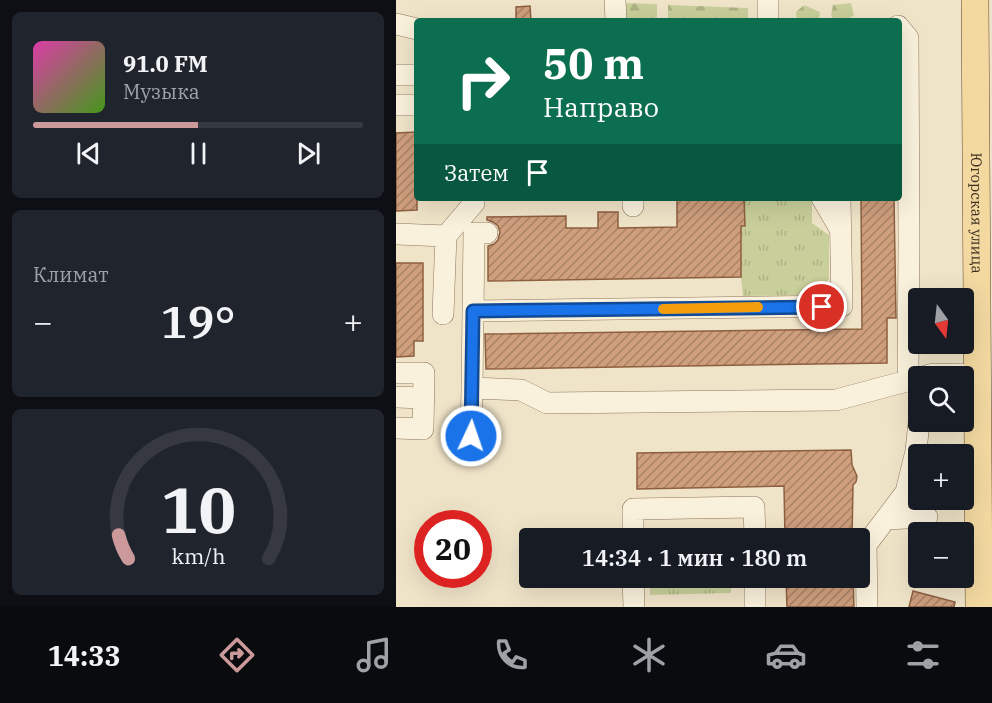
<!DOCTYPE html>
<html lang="ru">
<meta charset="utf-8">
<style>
:root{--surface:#171b24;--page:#20242c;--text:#f1f3f6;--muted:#9ea1a6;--line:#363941;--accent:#cc999b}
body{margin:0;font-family:"IBM Plex Serif",serif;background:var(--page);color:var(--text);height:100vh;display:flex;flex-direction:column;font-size:22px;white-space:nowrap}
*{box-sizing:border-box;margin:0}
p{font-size:20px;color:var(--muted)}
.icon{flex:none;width:33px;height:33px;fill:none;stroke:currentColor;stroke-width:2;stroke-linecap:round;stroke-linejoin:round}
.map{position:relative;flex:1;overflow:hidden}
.side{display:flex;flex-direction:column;gap:12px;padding:12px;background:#0d0f14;width:396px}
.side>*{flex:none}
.hud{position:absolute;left:18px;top:18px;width:488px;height:183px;border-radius:6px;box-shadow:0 6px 24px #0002;background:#0b6e4f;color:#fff;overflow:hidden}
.needle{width:39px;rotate:165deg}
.controls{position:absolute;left:512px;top:288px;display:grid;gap:12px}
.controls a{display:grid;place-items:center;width:66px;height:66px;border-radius:6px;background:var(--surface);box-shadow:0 6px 24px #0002;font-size:30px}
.speed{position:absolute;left:18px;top:510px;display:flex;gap:12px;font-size:30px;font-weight:700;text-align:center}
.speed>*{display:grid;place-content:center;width:78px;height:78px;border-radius:50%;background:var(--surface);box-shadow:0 6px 24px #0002;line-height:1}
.speed .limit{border:9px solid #d22;background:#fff;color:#111}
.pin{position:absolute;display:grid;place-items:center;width:51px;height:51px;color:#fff;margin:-26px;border:3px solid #fff;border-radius:50%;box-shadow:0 2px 6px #0007}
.me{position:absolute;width:66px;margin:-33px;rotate:3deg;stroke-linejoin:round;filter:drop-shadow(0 0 4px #0008)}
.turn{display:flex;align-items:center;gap:21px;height:126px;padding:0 30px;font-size:27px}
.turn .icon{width:78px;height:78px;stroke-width:2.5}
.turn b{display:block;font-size:42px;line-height:51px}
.then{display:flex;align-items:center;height:57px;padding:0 30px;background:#0003;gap:12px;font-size:22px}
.big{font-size:45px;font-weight:600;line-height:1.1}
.side .card{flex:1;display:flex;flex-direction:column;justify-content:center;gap:9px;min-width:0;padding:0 21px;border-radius:9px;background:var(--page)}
.side .dial{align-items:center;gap:0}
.dial svg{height:156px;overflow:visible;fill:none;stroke:var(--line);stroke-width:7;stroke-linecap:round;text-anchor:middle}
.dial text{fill:var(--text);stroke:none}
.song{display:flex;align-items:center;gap:18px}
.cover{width:72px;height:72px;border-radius:9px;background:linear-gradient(135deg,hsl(320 70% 55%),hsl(100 70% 35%))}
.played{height:6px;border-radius:3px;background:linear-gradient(90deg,var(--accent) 50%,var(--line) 50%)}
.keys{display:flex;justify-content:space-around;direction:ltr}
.heat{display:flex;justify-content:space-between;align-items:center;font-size:33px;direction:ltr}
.trip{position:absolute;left:123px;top:528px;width:351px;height:60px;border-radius:6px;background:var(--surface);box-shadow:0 6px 24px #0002;font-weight:600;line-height:60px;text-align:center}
.tab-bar{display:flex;height:96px;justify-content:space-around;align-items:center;background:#090b0e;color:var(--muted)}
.tab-bar .icon{width:42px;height:42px}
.tab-bar .selected{color:var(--accent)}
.tab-bar b{font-size:27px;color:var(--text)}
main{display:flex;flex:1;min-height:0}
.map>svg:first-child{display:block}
.grass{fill:url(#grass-tufts)}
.forest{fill:url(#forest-firs)}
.building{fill:url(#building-hatch);stroke:#8d5f41;stroke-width:1.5}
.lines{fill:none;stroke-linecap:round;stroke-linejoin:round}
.minor-casing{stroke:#8d765c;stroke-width:22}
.major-casing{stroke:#5b4430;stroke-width:28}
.minor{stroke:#faf1dc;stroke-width:21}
.major{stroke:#f3d9a0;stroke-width:27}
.route-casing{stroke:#114b97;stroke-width:15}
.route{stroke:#1a73e8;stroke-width:10}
.slow{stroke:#f59e0b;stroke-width:10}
.labels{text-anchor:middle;stroke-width:4.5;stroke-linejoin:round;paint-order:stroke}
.street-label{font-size:15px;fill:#3d2e20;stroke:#f7eed8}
</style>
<main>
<section class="side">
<div class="card">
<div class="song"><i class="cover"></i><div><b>91.0 FM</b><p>Музыка</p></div></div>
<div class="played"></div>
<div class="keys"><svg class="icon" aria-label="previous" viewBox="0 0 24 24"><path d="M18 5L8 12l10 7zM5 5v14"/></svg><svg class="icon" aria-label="pause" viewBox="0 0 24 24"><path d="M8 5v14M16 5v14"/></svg><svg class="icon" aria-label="next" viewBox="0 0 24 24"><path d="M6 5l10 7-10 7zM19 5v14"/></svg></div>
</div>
<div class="card"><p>Климат</p>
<div class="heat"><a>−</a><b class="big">19°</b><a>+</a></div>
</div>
<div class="card dial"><svg viewBox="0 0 100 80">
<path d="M14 69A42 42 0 1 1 86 69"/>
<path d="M14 69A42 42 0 0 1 9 57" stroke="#cc999b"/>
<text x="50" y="56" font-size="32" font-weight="700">10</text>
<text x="50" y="72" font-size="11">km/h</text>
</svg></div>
</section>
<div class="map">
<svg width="596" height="607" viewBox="0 0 596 607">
<defs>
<pattern id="grass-tufts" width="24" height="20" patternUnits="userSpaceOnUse" patternTransform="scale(1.5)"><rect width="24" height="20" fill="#c9cf9b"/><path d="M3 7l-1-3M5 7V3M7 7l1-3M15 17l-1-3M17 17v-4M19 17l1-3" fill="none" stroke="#aeb285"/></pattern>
<pattern id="forest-firs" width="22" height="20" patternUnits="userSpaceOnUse" patternTransform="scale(1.5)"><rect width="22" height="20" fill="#c9cf9b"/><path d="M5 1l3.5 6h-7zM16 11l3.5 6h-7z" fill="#aeb285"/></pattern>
<pattern id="building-hatch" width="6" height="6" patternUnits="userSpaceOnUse" patternTransform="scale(1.5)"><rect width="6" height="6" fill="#cf9f7d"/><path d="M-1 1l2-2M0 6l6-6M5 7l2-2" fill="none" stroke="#a98266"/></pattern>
</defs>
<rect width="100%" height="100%" fill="#f0e4c8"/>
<!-- grass -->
<path class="grass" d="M348,198h68v25l17,12v44l-16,16 -70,1 -2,-19v-51l4,-1z
M334,528v10h-81v-9z
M254,578h81v15l-81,2z"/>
<!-- forest -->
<path class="forest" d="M225,3l36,1v17h-36z
M455,3l3,13 -14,5h-4l-5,-5 2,-11z
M272,5l80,3v13h-80z
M408,5l16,7 -1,9h-22l-1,-9z"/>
<!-- building -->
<path class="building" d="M134,6l1,15h-15v-14z
M21,132v78l-21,1v-78z
M281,198h67l1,28h-4v51l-253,4v-35l6,-2 4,-4 2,-8 -2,-6 -5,-4 -6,-2v-3l79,-1v12h32v-16h20v16l59,-1z
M465,198h33l2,120h-9v45l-401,6 -1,-35 377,-5z
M0,263h27v78h-9v15l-18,1z
M455,450l1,15 5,11 -1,6 -3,3 -1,53h-67l-1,-52 -147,3v-36z
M390,578h67l1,29h-67z
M517,591l42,11 -1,5h-45z"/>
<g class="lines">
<!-- minor casing -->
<g class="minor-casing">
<path id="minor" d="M219,0l1,21
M372,21v-21
M0,24l21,5
M502,26l10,12 1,207 -1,124 7,10
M0,75h21
M0,105h21
M426,198l18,31
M237,206v-8
M0,234l50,2 28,-33v-5
M77,311l369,-5 -2,-108
M47,314l3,-78
M0,373h28l-1,56 -27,-1
M530,376l8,-2 43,1
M76,388l49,2 26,13 289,-3 82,-22
M0,397l28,1
M75,436l1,-48 2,-155h13
M490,519l41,-2
M237,538v-29l121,-2 1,31
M237,578l1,29
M359,578v29
M471,607l-1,-62 40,-53 10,-41 3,-29"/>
</g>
<!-- major casing -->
<g class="major-casing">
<g id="major">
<path id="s1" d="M579,0l4,607"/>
</g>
</g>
<!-- minor -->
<use href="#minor" class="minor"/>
<!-- major -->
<use href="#major" class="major"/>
</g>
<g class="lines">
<!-- route casing -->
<g class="route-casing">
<path id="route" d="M75,436l2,-125 349,-4"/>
</g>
<!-- route -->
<use href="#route" class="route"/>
<!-- slow -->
<path class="slow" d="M267,309l95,-2"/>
</g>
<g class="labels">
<!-- street labels -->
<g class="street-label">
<text dy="5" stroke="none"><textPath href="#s1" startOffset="213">Югорская улица</textPath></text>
</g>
</g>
</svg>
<div class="controls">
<a><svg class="needle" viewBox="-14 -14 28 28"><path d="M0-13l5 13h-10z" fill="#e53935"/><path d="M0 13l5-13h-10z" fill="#9ea1a6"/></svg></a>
<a><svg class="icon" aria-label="search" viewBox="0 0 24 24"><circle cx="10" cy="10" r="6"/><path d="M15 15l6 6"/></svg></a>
<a>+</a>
<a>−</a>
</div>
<div class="speed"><div class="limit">20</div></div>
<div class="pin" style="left:426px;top:307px;background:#d93025"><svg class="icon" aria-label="arrive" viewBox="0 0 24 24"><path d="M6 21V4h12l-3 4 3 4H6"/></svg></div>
<svg class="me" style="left:75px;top:436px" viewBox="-20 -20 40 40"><circle r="17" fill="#1a73e8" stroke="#fff" stroke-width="3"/><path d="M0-11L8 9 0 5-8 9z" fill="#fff"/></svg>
<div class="trip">14:34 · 1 мин · 180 m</div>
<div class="hud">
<div class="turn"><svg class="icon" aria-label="right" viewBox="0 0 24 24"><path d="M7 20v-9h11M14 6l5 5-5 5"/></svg><div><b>50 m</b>Направо</div></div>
<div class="then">Затем<svg class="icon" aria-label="arrive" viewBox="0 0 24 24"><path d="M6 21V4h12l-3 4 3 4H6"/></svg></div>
</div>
</div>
</main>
<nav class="tab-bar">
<b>14:33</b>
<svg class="icon selected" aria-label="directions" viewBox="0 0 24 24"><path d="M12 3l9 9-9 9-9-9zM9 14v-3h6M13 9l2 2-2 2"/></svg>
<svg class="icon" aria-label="music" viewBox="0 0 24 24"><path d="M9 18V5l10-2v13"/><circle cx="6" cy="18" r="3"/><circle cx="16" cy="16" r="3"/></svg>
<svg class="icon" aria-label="phone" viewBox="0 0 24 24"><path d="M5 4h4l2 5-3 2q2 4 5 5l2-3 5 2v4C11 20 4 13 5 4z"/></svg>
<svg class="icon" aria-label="climate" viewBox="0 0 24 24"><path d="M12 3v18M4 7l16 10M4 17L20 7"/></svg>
<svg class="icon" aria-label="car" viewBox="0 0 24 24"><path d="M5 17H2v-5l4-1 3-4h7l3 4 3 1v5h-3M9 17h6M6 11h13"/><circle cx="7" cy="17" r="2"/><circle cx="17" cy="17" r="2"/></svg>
<svg class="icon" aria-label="filters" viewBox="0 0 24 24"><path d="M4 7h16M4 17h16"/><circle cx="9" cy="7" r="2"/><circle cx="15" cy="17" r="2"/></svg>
</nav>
